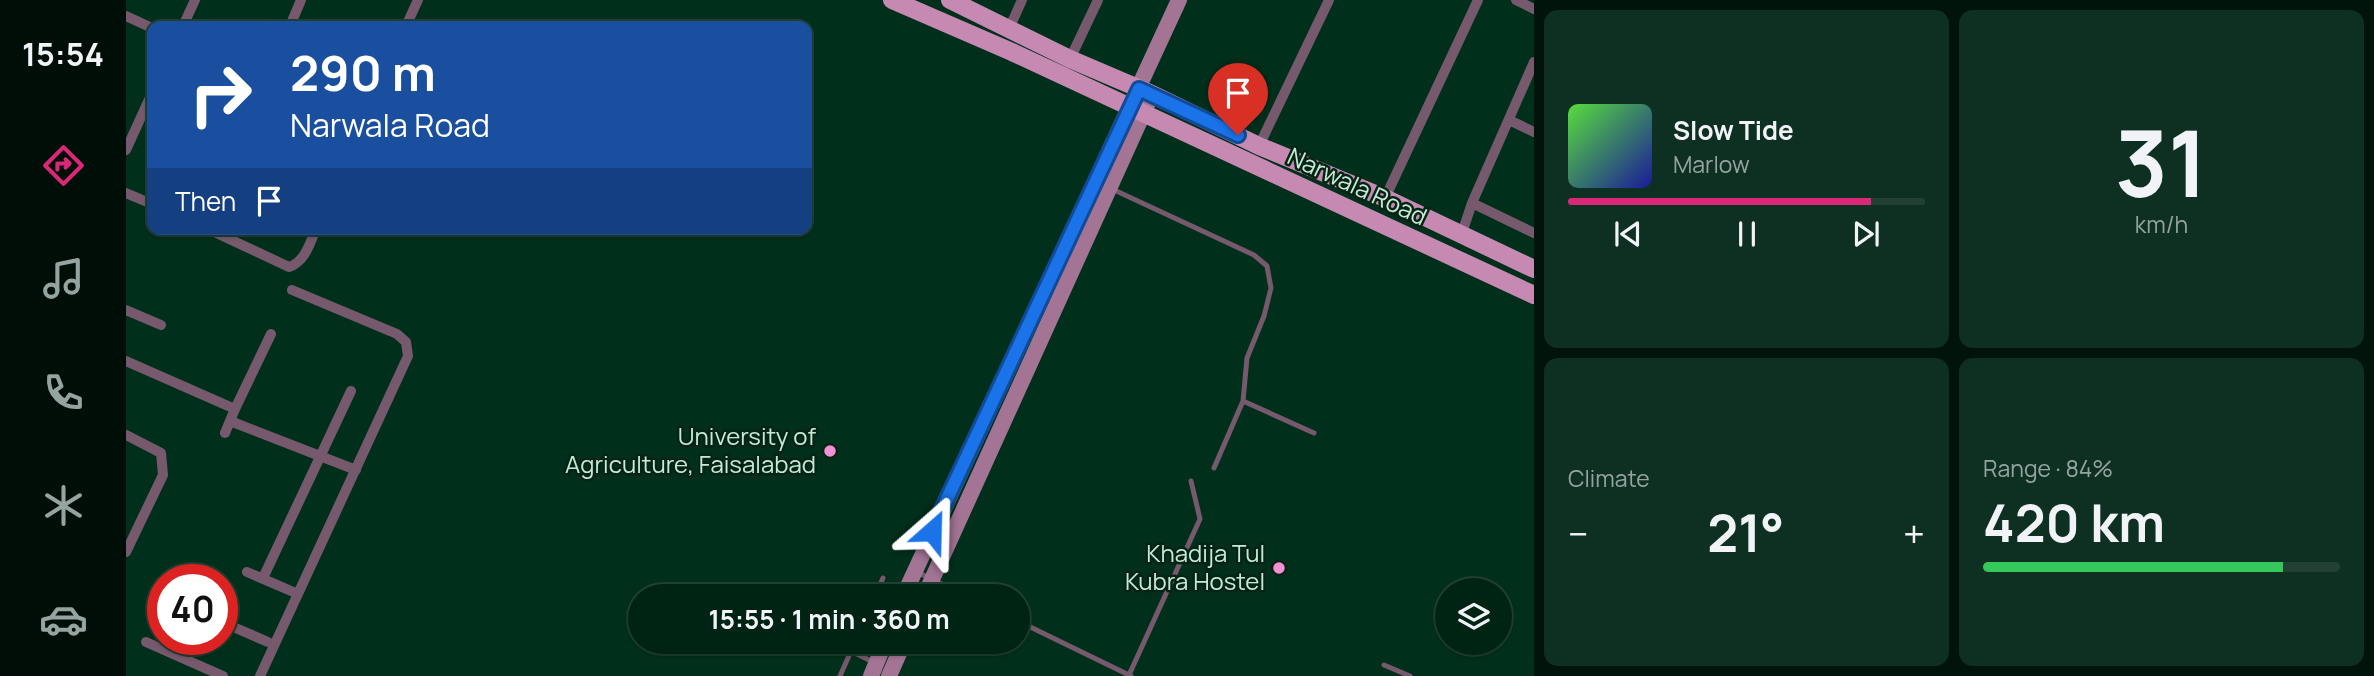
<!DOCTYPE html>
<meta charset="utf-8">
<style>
:root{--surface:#002414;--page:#0e3022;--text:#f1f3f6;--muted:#95a4a0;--line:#224134;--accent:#db2777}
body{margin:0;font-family:Manrope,sans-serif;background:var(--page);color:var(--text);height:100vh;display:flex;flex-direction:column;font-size:26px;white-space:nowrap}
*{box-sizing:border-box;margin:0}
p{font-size:23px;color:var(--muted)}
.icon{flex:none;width:38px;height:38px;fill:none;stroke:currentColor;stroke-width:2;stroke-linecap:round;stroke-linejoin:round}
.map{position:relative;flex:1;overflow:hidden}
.sheet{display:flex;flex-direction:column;gap:10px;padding:10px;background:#00140b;width:840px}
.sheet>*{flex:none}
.banner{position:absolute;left:21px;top:21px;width:665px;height:214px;border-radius:14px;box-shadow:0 2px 5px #0004,0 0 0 2px var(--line);background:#1a4fa0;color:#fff;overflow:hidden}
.buttons{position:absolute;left:1309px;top:578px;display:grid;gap:14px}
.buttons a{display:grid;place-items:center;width:77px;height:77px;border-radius:50%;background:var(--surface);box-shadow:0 2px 5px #0004,0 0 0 2px var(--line);font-size:35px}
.speed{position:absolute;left:21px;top:564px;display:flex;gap:14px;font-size:35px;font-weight:700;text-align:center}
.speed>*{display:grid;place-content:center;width:91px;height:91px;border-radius:50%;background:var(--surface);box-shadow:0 2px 5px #0004,0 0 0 2px var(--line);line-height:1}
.speed .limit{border:10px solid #d22;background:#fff;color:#111}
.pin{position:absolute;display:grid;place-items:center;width:60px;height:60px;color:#fff;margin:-72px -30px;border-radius:50% 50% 50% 0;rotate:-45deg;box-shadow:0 0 7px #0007}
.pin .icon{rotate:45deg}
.me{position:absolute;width:77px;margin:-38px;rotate:25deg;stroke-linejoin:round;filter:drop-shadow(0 0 5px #0008)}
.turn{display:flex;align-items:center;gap:24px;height:147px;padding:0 28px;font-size:32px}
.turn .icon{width:91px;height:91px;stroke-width:2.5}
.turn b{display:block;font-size:49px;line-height:60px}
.then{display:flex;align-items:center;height:66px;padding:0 28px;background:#0003;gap:14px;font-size:26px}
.big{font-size:52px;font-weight:700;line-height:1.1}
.sheet .tile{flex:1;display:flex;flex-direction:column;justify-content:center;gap:10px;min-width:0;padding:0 24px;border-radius:14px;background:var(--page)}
.sheet .dial{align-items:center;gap:0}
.dial b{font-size:91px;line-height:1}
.song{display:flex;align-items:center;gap:21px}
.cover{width:84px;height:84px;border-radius:10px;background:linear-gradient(135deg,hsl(110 70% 55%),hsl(240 70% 35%))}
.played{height:7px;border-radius:4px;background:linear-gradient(90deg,var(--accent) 85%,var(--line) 85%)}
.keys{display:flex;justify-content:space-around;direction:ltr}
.heat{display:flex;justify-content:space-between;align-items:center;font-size:38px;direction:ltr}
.charge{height:10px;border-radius:5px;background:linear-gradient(90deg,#34c759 84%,var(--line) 0)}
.sheet .tiles{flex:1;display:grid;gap:10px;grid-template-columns:repeat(2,1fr)}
.trip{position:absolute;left:502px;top:584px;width:402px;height:70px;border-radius:35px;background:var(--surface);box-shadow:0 2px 5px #0004,0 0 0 2px var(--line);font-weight:700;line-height:70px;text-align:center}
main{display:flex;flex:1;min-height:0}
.menu{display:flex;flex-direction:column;width:126px;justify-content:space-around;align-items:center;background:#000e08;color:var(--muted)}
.menu .icon{width:49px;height:49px}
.menu .current{color:var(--accent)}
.menu b{font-size:32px;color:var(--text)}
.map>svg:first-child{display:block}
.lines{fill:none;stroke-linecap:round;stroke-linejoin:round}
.lane{stroke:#76596c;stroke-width:5}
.street{stroke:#76596c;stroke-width:10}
.secondary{stroke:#a37494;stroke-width:16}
.primary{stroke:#c689b2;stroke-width:18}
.route-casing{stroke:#114b97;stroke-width:18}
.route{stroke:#1a73e8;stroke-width:12}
.poi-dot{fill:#f391d5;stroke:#072316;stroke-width:2.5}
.labels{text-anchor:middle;stroke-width:5;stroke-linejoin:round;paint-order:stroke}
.street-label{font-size:24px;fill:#c4ecd4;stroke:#072316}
.poi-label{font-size:24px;fill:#c4ecd4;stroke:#072316;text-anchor:end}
</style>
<main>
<nav class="menu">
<b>15:54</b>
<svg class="icon current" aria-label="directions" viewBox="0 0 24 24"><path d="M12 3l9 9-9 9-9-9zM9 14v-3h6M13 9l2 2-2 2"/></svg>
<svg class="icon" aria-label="music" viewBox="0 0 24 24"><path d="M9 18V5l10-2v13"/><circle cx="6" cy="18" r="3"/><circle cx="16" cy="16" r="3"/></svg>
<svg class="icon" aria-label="phone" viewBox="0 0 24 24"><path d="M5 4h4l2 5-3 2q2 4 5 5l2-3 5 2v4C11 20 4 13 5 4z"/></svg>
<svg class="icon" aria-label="climate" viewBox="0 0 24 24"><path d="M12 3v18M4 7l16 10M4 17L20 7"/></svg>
<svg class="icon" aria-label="car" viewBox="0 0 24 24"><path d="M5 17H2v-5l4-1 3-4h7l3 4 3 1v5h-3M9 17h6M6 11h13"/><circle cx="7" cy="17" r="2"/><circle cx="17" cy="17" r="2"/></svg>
</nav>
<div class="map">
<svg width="1408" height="676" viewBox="0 0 1408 676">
<rect width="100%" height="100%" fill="#00301b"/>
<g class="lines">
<!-- lane -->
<path class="lane" d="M986,189l142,66 13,11 4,22 -7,28 -17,42 -4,43 -29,67
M1117,401l71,32
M791,572l51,25
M749,597l8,-19
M892,621l113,55
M725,651l22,11
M1258,665l26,11
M1003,675l71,-156 -9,-38
M714,676l15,-34"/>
<!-- street -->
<path class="street" d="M1390,0l18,9
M0,16l26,12
M57,26l12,-26
M164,26l11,-26
M280,26l12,-26
M883,29l13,-29
M944,59l28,-59
M1383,120l25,12
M1133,146l70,-146
M0,150l26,-57
M0,193l26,11
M1259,198l93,-198
M1346,203l62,30
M82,229l81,38c16,-5 21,-24 27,-38
M1335,236l11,-33 62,-141
M0,310l35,15
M0,361l109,48 -10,24
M109,409l36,-75
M104,421l126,49
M0,435l35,18 2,22 -37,77
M121,572l51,22
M137,578l88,-187
M105,626l37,16
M20,642l77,34
M134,676l148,-320 -2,-14 -9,-8 -105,-44"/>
<!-- secondary -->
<path class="secondary" d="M777,597l276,-597
M798,597l228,-503
M745,676l14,-34
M763,676l15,-34"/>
<!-- primary -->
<path class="primary" d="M766,0l120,52 522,243
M824,0l120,59 82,35 107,52 126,52 149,71"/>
</g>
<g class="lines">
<!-- route casing -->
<g class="route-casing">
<path id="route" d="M806,531l207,-442 99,46"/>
</g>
<!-- route -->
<use href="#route" class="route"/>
</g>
<!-- markers -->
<g class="poi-dot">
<circle cx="704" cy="451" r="7"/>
<circle cx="1153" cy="568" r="7"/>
</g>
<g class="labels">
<!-- street labels -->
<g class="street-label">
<text transform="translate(1231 187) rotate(25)" y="8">Narwala Road</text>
</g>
<!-- poi labels -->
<g class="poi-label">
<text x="690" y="445">University of<tspan x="690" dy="28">Agriculture, Faisalabad</tspan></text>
<text x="1139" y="562">Khadija Tul<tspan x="1139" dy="28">Kubra Hostel</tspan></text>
</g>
</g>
</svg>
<div class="buttons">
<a><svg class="icon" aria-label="layers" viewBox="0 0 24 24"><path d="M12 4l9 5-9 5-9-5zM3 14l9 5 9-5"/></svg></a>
</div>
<div class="speed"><div class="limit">40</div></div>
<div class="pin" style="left:1112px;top:135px;background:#d93025"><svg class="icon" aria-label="arrive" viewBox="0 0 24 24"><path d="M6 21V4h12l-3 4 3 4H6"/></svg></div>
<svg class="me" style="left:806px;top:531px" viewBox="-20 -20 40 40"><path d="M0-17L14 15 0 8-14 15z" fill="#1a73e8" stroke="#fff" stroke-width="4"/></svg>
<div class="trip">15:55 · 1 min · 360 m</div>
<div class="banner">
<div class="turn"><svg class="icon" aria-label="right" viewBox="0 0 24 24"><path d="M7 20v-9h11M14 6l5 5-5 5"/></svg><div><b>290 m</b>Narwala Road</div></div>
<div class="then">Then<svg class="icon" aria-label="arrive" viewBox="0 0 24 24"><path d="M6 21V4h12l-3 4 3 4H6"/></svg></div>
</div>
</div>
<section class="sheet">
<div class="tiles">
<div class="tile">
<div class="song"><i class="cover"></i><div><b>Slow Tide</b><p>Marlow</p></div></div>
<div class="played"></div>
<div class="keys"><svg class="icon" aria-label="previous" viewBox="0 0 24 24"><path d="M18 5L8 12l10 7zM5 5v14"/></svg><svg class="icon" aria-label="pause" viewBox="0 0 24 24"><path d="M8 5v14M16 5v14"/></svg><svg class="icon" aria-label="next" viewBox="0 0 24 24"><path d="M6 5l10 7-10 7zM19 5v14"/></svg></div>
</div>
<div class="tile dial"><b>31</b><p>km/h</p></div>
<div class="tile"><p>Climate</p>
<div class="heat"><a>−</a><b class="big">21°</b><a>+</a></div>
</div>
<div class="tile"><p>Range · 84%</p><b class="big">420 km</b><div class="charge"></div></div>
</div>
</section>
</main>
